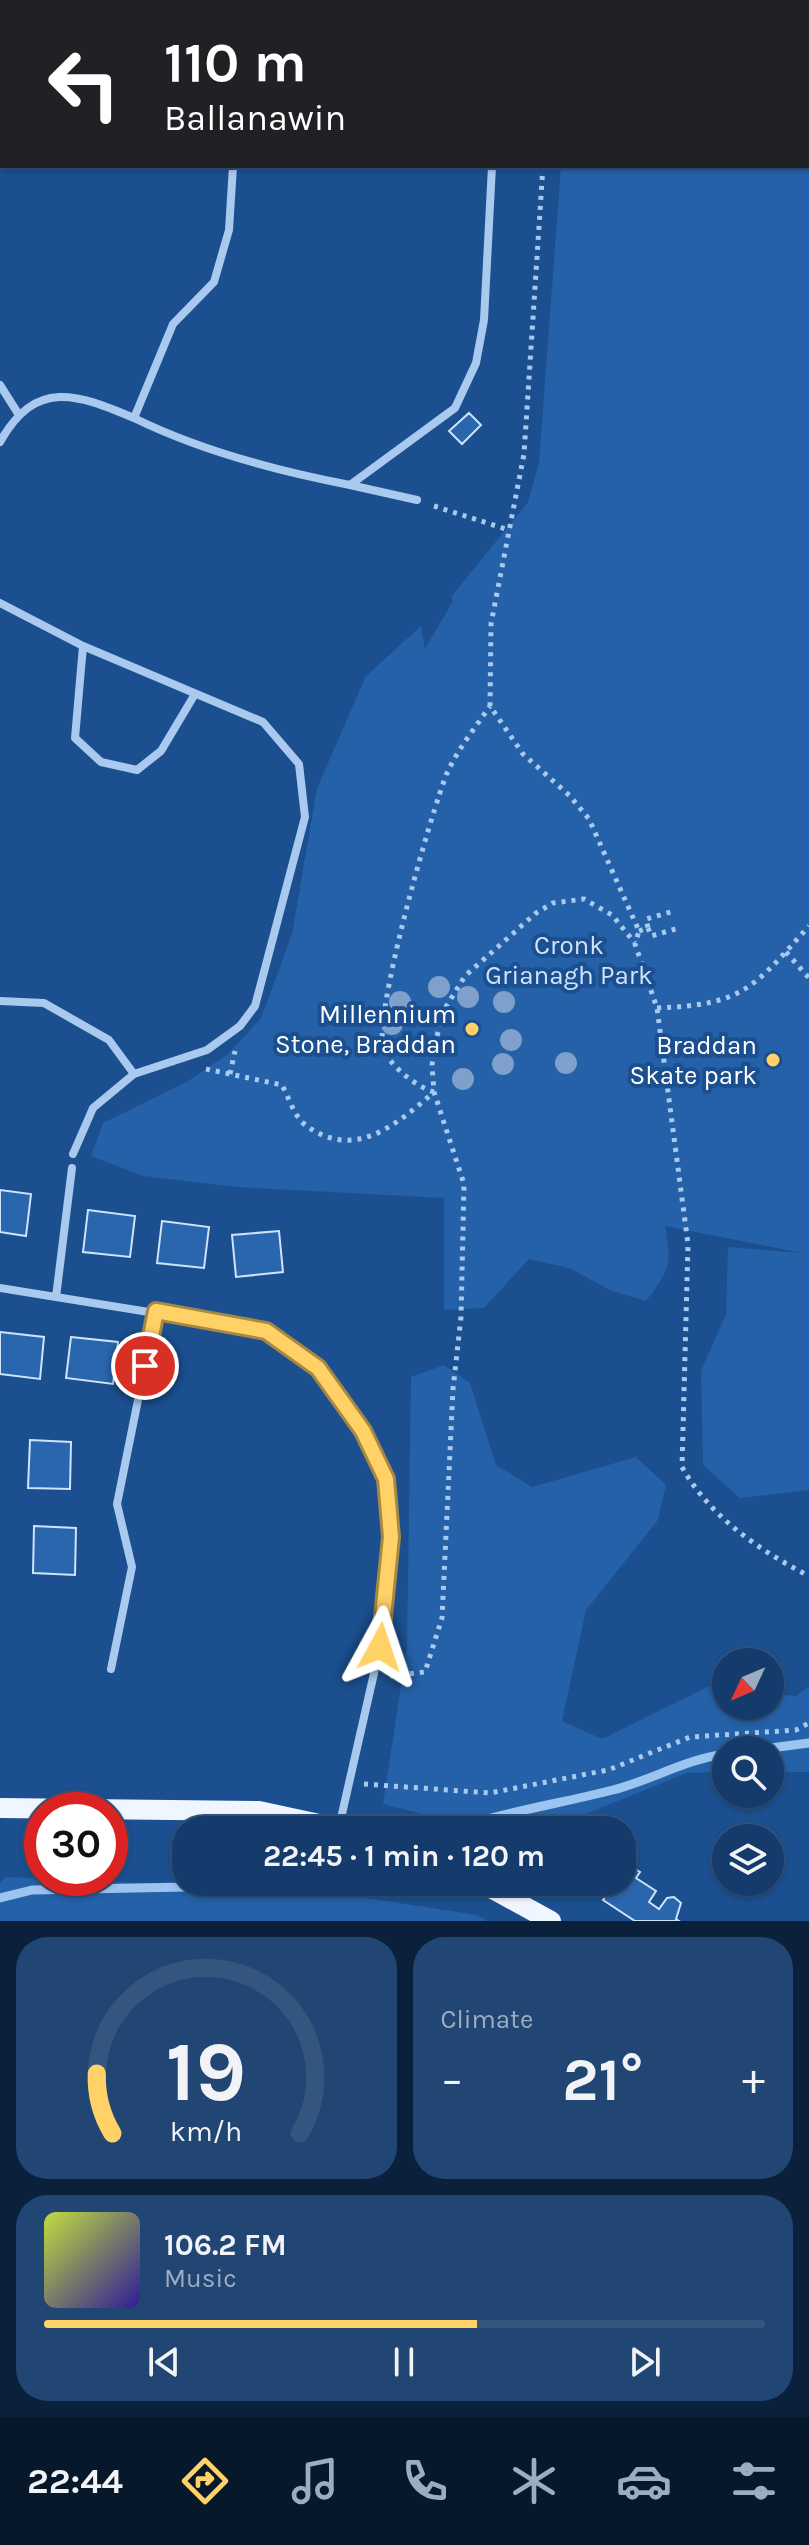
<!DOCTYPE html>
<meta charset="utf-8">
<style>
:root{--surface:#143b6b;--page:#214673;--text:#f1f3f6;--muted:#9dadc1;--line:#33557e;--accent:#ffd166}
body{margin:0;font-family:Karla,sans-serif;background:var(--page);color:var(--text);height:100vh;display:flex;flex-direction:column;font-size:30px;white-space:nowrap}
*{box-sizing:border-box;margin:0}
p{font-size:26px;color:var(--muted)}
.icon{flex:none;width:44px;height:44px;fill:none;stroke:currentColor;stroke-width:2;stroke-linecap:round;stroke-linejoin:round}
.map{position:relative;height:1921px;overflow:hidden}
.sheet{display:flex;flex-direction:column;gap:16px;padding:16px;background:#0b203b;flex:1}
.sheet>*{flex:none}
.top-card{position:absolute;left:0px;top:0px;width:810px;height:168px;box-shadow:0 2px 6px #0004,0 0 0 2px var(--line);background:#202124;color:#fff;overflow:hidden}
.needle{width:52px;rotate:226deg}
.tools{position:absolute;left:712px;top:1648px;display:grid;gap:16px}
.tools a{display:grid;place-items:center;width:72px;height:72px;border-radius:50%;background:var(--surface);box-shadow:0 2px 6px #0004,0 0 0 2px var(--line);font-size:40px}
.speed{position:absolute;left:24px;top:1792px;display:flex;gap:16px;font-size:40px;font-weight:700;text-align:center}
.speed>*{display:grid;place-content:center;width:104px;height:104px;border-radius:50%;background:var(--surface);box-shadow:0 2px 6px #0004,0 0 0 2px var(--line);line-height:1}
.speed .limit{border:12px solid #d22;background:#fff;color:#111}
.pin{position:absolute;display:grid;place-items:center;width:68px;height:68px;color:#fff;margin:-34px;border:4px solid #fff;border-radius:50%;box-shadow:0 2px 8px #0007}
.me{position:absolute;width:88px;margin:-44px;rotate:5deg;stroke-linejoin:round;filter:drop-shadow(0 0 6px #0008)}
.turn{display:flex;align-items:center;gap:28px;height:168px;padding:0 32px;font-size:36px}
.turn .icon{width:104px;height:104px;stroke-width:2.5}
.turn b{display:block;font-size:56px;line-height:68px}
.big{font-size:60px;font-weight:700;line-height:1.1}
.sheet .widget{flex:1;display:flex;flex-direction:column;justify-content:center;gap:12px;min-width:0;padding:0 28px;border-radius:32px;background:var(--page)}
.sheet .dial{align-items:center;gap:0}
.dial svg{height:208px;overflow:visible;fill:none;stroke:var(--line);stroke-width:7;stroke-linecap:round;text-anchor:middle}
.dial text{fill:var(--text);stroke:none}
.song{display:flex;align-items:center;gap:24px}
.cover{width:96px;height:96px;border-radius:12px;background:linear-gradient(135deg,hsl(70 70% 55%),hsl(250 70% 35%))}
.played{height:8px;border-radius:4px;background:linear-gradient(90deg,var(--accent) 60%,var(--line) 60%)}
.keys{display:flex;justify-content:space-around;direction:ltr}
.heat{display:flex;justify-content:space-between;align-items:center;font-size:44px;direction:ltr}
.sheet .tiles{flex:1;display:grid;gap:16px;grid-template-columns:1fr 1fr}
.widget:last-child{grid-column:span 2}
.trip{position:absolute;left:172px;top:1816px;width:464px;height:80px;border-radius:32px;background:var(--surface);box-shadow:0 2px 6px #0004,0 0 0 2px var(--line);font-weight:700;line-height:80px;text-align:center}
.tab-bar{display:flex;height:128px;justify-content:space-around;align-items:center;background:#08182b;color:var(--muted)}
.tab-bar .icon{width:56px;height:56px}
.tab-bar .selected{color:var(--accent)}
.tab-bar b{font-size:36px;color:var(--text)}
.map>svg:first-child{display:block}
.green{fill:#2461a8}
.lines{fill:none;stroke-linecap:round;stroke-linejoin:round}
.stream{stroke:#9cc4f0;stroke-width:9}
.building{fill:#2a66ad;stroke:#cfe3fa;stroke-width:2}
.path{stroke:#a9c9ee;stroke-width:5;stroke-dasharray:4 6;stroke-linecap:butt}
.minor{stroke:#a9c9ee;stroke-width:8}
.primary{stroke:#f0f6ff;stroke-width:20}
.tree{fill:#7ea0ca}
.route-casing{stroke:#a68842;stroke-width:20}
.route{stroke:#ffd166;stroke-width:14}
.poi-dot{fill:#ffd166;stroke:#1b4f8f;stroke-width:3}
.labels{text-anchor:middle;stroke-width:8;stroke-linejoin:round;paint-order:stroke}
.park-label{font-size:26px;fill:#cfe3fa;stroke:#1b4f8f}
.poi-label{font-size:26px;fill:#fff;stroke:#1b4f8f;text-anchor:end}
</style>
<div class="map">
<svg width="809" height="1921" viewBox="0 0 809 1921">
<rect width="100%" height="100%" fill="#1b4f8f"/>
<!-- green -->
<path class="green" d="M574,0h235v1490l-69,8 -37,-33 -2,-94 25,-57 2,-67 74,6 -137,-27c7,38 5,44 -19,75l-34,-10 -43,-23 -40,-9 -45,49 -40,2v-112l-208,-11 -93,-11 -52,-20 12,-33 85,-42 40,-27 33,-36 31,-84 25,-146 49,-112 55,-50 4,23 28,-48 -2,-4 77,-95 11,-40 22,-296h247v-164z
M444,1365l26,18 26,82 36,22 104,-30 30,28 -8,35 -72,90 -24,111 40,18 105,-52 19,2v17h44v-12l26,2 13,-10v86h-39v-22h-44v22l-39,1 -104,42 -17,15h-81l-102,-26 24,-158 4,-269z
M7,1877l314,14 156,24 10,6h-487v-39z"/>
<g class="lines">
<!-- stream -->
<path class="stream" d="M755,1750l54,-7
M450,1830c54,-18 108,-26 163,-40 39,-10 73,-31 113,-36
M0,1898l32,-8 205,-4 12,-4"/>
</g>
<!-- building -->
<path class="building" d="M469,413l12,12 -19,19 -13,-13z
M0,1190l31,4 -5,42 -26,-4z
M88,1210l47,6 -5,41 -47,-5z
M162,1221l47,6 -5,41 -47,-5z
M279,1231l4,41 -47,5 -4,-42z
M0,1332l44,5 -4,42 -40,-5z
M71,1337l47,5 -5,42 -47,-6z
M30,1440l41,2 -1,47 -42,-1z
M34,1526l42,2 -1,47 -42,-2z
M622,1861l18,11 -4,6 20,13 -7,11 10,7 8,-11 7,-1 7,6 -5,16 3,2h-44l-32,-21 10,-15 -4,-3h13z"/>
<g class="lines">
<!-- path -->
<path class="path" d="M553,2v-2
M543,166l-19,288 -33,170 -1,82 33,48 47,42 19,23 50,112 -4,13 22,64 31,236 -6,223c27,49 78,84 127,109
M434,506l75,24
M648,928l3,8 28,-8
M639,931l9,-3 -2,-9 28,-8
M786,952l23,26
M657,1008c87,-3 97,-21 152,-82
M206,1069l76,16c6,11 12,30 21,38 49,40 93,2 130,-30
M230,1074l5,-23
M434,1092c-17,-5 -43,-25 -50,-42 -13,-29 48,-240 63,-277 11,-24 28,-45 43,-67
M390,1676l35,-4 17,-54 11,-229 8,-72 3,-133 -30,-92 -2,-27 5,-29 7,-26 21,-34 71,-63 17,-10 31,-4 28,16 23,28
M364,1784l126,9 118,-23 82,-33 106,-7 13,-7"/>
<!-- minor -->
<path class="minor" d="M0,385l19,30
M134,418c67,33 143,53 216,67l105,-77 21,-45 8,-43 8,-154
M0,442c36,-64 77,-48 134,-24l39,-94 41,-42 15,-52 4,-64
M350,485l67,15
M0,603l83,43 180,76 36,42 6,53 -50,189 -15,20 -33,24 -73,24 -41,34 -20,46
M83,646l-8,92 26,24 36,8 24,-19 34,-57
M0,1001l44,2 65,37 25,34
M0,1288l266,43 52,37 45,63 23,48 5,58 -11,110 -41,180
M56,1297l16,-129
M111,1669l21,-102 -15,-63 39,-193"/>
<!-- primary -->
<path class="primary" d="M0,1808l259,3 88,19
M480,1882l71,39"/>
</g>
<!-- trees -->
<g class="tree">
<circle cx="439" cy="987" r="11"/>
<circle cx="468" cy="997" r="11"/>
<circle cx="400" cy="1002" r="11"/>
<circle cx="504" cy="1002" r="11"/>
<circle cx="392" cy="1024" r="11"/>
<circle cx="511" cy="1040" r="11"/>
<circle cx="566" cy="1063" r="11"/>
<circle cx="503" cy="1064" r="11"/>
<circle cx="463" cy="1079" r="11"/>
</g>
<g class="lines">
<!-- route casing -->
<g class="route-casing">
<path id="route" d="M145,1366l11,-55 110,20 52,37 45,63 23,48 5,58 -11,110"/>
</g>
<!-- route -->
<use href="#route" class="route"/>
</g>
<!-- markers -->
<g class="poi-dot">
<circle cx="472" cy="1029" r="8"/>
<circle cx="773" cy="1060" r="8"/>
</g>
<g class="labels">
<!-- park labels -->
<g class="park-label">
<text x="569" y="954">Cronk<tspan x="569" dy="30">Grianagh Park</tspan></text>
</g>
<!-- poi labels -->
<g class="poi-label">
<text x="456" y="1023">Millennium<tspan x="456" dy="30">Stone, Braddan</tspan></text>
<text x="757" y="1054">Braddan<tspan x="757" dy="30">Skate park</tspan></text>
</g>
</g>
</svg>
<div class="tools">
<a><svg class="needle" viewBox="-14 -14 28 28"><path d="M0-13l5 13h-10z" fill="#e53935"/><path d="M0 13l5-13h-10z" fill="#9dadc1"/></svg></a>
<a><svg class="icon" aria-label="search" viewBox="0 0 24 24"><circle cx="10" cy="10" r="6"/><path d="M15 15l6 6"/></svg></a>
<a><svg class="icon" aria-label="layers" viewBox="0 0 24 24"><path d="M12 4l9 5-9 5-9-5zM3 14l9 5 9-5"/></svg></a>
</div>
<div class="speed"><div class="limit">30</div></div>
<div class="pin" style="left:145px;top:1366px;background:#d93025"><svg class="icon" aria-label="arrive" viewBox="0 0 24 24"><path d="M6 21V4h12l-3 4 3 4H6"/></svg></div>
<svg class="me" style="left:380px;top:1647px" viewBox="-20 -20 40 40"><path d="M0-17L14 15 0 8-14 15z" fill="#ffd166" stroke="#fff" stroke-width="4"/></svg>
<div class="trip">22:45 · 1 min · 120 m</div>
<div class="top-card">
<div class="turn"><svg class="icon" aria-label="left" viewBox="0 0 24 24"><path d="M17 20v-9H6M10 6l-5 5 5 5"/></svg><div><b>110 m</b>Ballanawin</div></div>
</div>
</div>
<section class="sheet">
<div class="tiles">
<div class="widget dial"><svg viewBox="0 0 100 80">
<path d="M14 69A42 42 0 1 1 86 69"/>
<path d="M14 69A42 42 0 0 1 8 46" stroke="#ffd166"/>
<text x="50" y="56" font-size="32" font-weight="700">19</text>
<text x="50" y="72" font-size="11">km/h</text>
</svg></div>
<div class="widget"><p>Climate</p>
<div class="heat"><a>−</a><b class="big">21°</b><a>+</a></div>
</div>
<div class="widget">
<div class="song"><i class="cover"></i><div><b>106.2 FM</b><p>Music</p></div></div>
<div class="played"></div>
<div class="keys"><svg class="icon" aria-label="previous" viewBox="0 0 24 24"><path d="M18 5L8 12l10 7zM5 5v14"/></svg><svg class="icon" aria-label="pause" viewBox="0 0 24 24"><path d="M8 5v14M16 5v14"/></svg><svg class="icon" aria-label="next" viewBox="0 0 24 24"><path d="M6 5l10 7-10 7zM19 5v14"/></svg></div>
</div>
</div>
</section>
<nav class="tab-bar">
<b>22:44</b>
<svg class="icon selected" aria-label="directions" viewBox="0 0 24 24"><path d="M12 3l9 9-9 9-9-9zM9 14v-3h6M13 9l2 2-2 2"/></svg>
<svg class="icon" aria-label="music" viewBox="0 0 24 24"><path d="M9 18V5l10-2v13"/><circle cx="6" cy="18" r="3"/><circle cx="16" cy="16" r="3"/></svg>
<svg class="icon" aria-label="phone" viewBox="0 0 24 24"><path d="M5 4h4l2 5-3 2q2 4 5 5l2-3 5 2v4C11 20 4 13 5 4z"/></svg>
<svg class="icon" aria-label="climate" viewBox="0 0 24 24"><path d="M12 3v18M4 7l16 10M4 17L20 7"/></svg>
<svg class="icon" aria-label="car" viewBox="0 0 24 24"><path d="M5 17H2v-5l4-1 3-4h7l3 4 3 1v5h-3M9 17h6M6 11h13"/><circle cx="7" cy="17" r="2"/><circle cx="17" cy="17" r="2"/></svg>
<svg class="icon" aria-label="filters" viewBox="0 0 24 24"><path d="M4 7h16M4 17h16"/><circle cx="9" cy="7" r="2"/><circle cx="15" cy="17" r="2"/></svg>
</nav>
